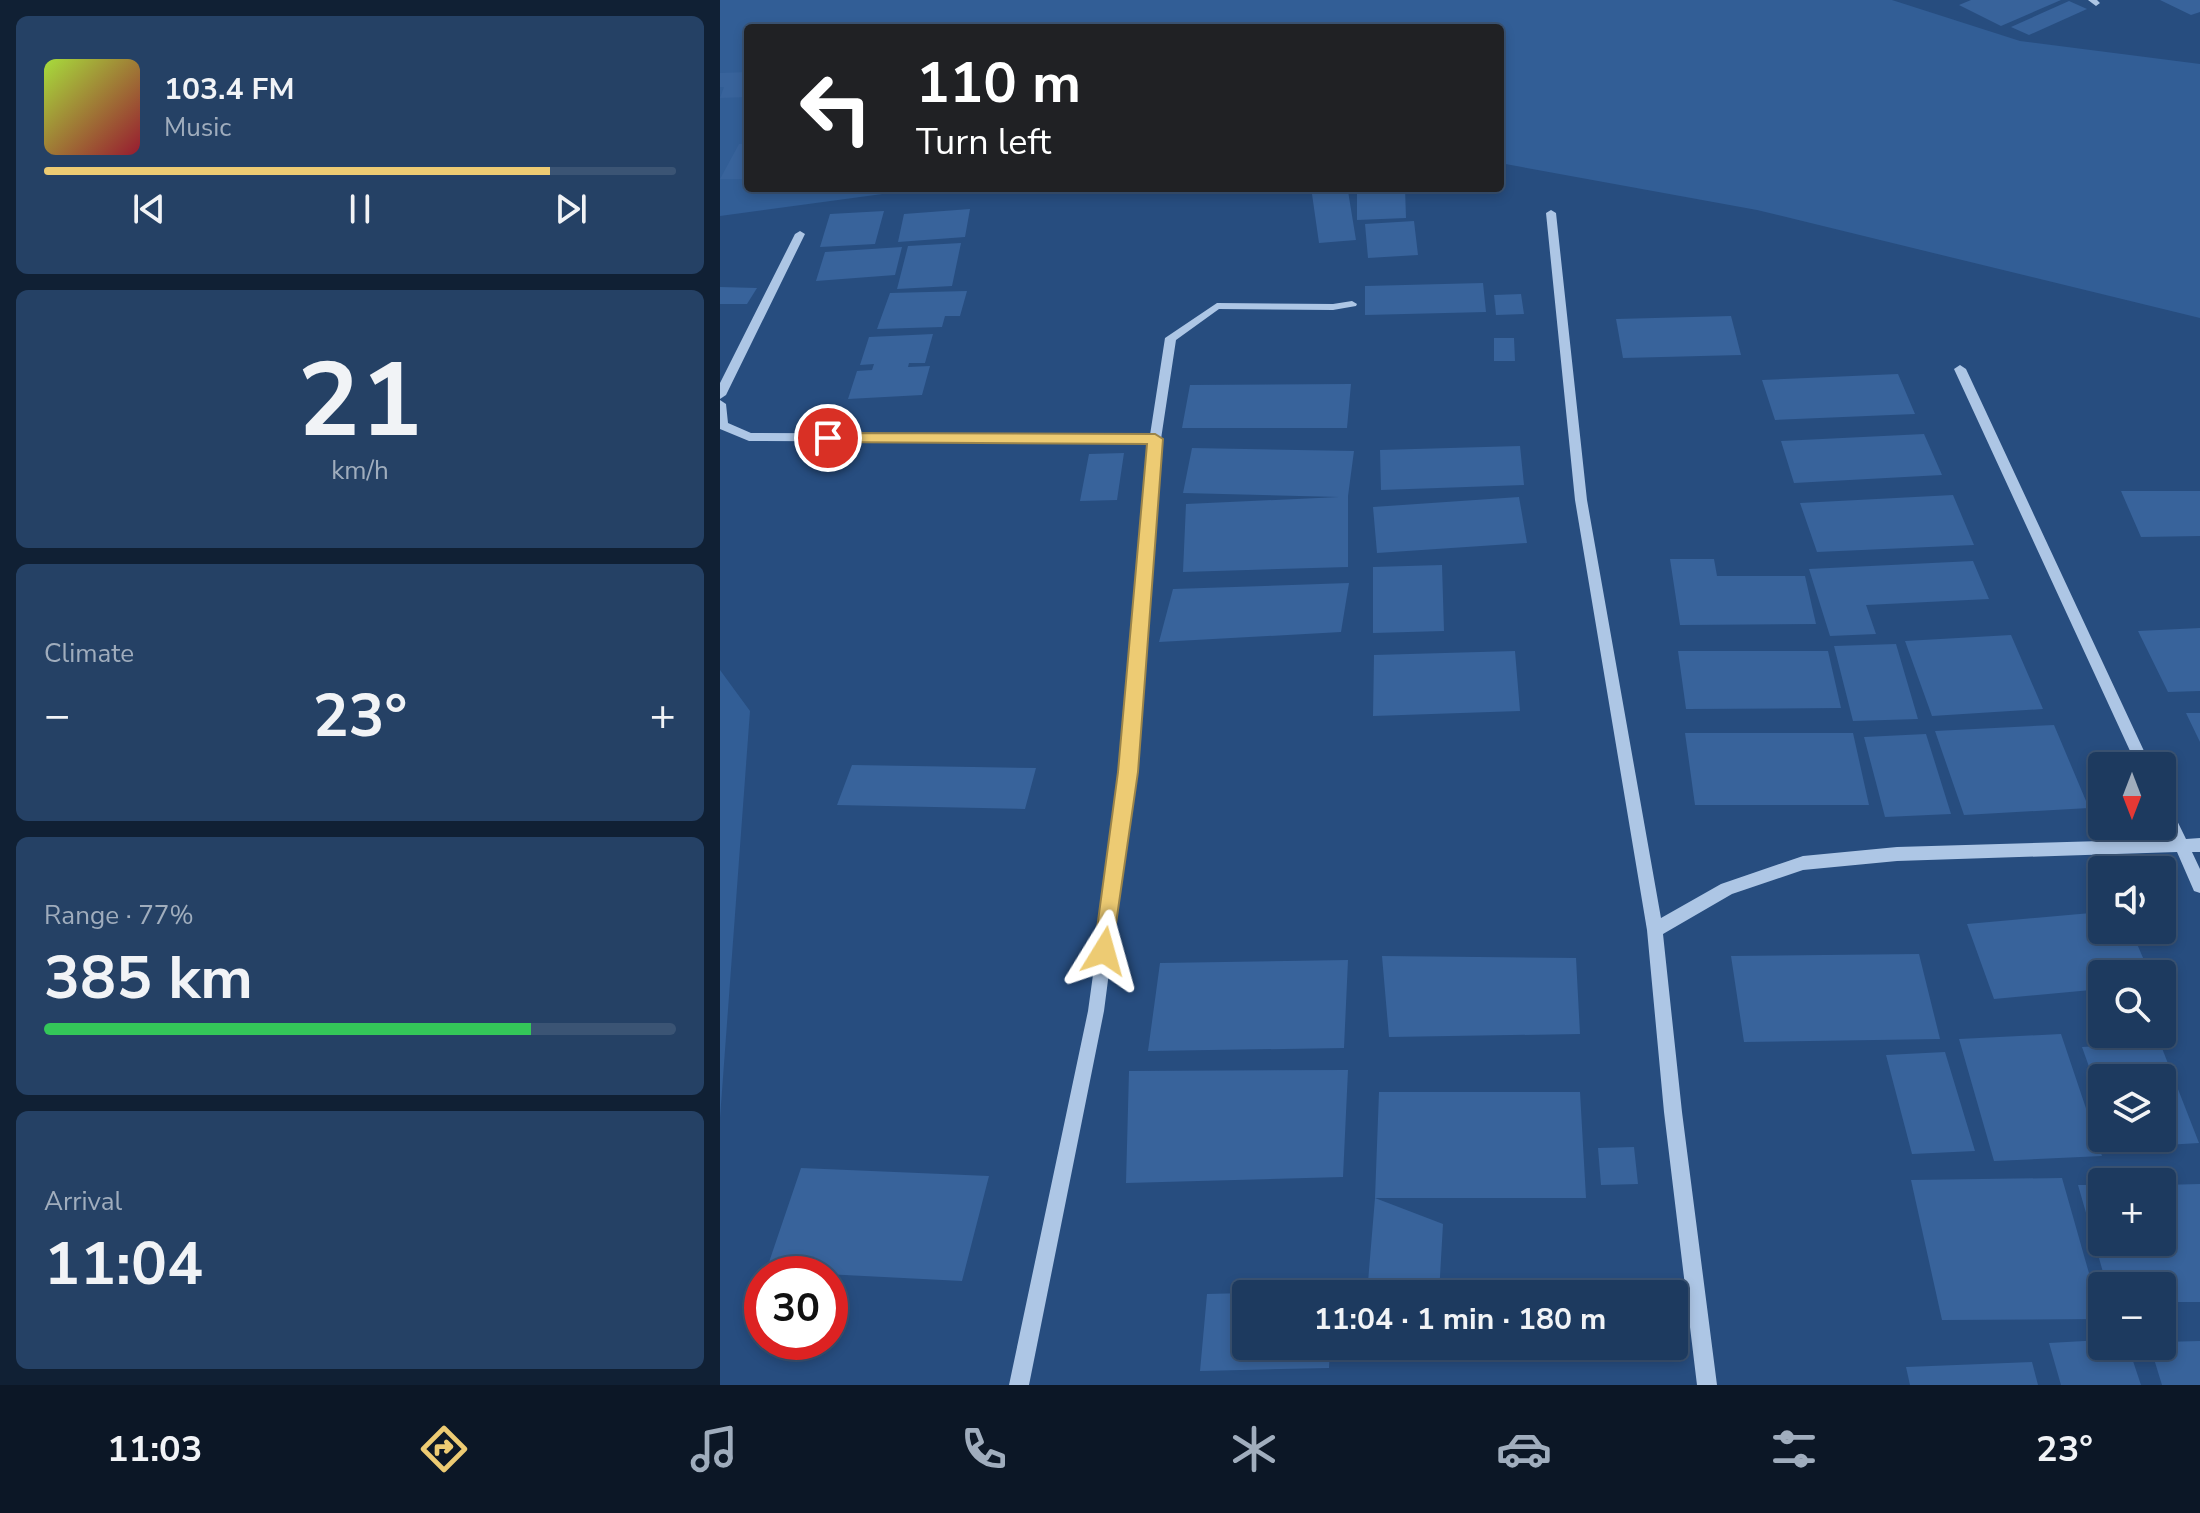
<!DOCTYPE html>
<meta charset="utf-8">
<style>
:root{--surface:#1d3a5f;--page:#254165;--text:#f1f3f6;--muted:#a0adbd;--line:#3b5474;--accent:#edcb73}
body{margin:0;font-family:"Nunito Sans",sans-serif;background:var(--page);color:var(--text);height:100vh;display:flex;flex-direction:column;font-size:30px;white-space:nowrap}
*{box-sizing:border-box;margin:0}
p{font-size:26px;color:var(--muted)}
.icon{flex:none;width:44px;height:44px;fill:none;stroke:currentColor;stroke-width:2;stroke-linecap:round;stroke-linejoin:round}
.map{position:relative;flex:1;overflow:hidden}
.drawer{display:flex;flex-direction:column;gap:16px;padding:16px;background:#102034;width:720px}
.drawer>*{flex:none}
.top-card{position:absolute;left:24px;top:24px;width:760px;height:168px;border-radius:8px;box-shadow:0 4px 12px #0003,0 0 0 2px var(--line);background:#202124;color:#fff;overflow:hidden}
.needle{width:52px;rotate:180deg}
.controls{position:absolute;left:1368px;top:752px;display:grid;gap:16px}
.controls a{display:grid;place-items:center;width:88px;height:88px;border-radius:8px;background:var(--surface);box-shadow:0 4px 12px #0003,0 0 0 2px var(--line);font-size:40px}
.speed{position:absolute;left:24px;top:1256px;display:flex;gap:16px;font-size:40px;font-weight:700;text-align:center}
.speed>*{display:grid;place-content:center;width:104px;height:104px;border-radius:50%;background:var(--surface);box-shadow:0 4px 12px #0003,0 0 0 2px var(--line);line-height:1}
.speed .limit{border:12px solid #d22;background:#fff;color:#111}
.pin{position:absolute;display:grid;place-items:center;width:68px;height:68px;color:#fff;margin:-34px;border:4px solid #fff;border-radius:50%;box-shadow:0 2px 8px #0007}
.me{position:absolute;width:88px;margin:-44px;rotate:8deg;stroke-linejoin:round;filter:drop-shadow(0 0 6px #0008)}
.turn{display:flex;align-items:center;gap:28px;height:168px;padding:0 40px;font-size:36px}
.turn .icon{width:104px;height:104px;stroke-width:2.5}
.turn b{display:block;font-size:56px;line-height:68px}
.big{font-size:60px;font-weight:700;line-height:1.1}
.drawer .tile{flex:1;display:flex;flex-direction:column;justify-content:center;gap:12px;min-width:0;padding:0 28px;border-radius:12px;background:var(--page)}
.drawer .dial{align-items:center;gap:0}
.dial b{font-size:104px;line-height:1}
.song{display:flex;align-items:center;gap:24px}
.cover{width:96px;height:96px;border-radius:12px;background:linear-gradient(135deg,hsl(80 70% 55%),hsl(350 70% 35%))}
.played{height:8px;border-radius:4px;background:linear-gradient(90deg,var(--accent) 80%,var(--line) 80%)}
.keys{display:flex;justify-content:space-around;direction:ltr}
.heat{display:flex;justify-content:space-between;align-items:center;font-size:44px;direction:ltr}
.charge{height:12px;border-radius:6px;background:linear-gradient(90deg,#34c759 77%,var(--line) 0)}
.trip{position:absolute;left:512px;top:1280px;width:456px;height:80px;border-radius:8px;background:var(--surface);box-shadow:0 4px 12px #0003,0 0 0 2px var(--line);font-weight:700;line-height:80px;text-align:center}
.menu{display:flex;height:128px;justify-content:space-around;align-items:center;background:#0c1726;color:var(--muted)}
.menu .icon{width:56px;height:56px}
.menu .current{color:var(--accent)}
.menu b{font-size:36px;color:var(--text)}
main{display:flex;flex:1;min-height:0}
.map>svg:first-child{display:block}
.green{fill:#325e96}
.building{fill:#38639b}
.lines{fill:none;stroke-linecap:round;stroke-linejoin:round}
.minor{fill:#adc6e5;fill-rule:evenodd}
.route{fill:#edcb73;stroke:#9a844b;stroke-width:2}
</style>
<main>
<section class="drawer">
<div class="tile">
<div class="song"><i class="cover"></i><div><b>103.4 FM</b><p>Music</p></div></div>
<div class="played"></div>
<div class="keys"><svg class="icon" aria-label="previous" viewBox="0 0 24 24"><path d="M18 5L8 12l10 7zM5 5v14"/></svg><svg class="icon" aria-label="pause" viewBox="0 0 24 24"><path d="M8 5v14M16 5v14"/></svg><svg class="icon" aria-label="next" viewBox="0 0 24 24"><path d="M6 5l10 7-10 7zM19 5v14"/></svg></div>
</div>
<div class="tile dial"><b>21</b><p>km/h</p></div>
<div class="tile"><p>Climate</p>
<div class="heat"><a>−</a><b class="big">23°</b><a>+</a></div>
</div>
<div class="tile"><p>Range · 77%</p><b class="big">385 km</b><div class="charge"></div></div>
<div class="tile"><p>Arrival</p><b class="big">11:04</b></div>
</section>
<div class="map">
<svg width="1480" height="1385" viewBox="0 0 1480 1385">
<rect width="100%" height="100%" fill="#274d7f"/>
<!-- green -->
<path class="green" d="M0,0h1172l128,41 180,23v254l-443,-108 -257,-47v-135h-752v160h179l-207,28z
M0,670l30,41 -30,407z"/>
<!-- building -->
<path class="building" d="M1251,0h90l-60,26 -42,-21z
M1440,0h40v12l-9,3z
M1349,1l18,8 -58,26 -18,-8z
M28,72v25l-28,1 4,-11h-4v-14z
M19,144h9v35h-28z
M637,188h48l1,30 -49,2z
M628,191l8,49 -37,3 -7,-49z
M250,209l-5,28 -67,5 6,-28z
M164,211l-9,33 -55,3 10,-33z
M694,221l4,34 -50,3 -3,-34z
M241,243l-9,43 -55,3 11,-43z
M182,247l-7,28 -79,6 9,-29z
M763,283l3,29 -121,3v-29z
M0,287l37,1 -10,16h-27z
M247,291l-7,25h-15l-3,11 -65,2 13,-36z
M801,294l3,20 -28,1 -2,-20z
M1011,316l10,39 -118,3 -7,-39z
M213,334l-8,29h-16l-1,4 22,-1 -8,29 -74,4 9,-28 15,-1 2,-6 -14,1 9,-28z
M774,338h20l1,23h-21z
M1178,374l17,40 -140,6 -13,-40z
M631,384l-4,44h-165l8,-43z
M1204,434l18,41 -148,8 -13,-42z
M800,446l4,39 -143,5 -1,-40z
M472,448l162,3 -6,45v71l-165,5 3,-68 153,-7 -156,-4z
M404,453l-7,47 -37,1 9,-47z
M1401,491h79v45l-59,1z
M1233,495l21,50 -157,7 -17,-49z
M799,497l8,46 -150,10 -4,-46z
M950,559h44l3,17h88l11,48 -136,1z
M1253,561l16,38 -123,6 10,29 -46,2 -21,-67z
M722,565l2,66 -71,2v-66z
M629,583l-8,49 -182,10 14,-53z
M1480,628v63l-32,1 -30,-61z
M1291,635l32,74 -111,7 -27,-75z
M1176,644l22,75 -65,2 -19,-75z
M795,651l5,60 -147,5 1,-61z
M958,651h150l13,57 -155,1z
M1466,713h14v29z
M1334,725l35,83 -125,7 -29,-84z
M965,733h168l16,72h-174z
M1206,734l25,80 -66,3 -21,-80z
M132,765l184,3 -11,41 -188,-4z
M1382,912v18h29l19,44h-48v15l-108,10 -27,-75z
M1199,954l21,85 -196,3 -13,-86z
M662,956l194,2 4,76 -191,3z
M628,960l-4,88 -196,3 12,-88z
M1341,1034l41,122 -108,5 -35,-122z
M1440,1043l39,100 -82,5 -3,-10h48v-60h-60v25l-20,-56z
M1225,1052l30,99 -63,3 -26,-99z
M628,1070l-5,107 -217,6 3,-112z
M659,1092h201l6,106h-211z
M914,1147l4,37 -37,1 -3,-37z
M81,1168l188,8 -27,105 -196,-10z
M1342,1178l40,141 -160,1 -31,-140z
M1480,1184v118h-38v-16h-55l-29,-101h24v57h60v-57z
M655,1198l68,26 -4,70h-72z
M935,1282l1,12h-43l-1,-10z
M526,1293v53h84l-1,22 -129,3 7,-77z
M1382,1340v6h26l13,39h-80l-12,-42z
M1480,1341v44h-38l-12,-39h12v-4z
M738,1346h84v3l-84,2z
M1312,1362l6,23h-128l-4,-18z"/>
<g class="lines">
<!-- minor -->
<path class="minor" d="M1368,0h9l3,3 -4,3z
M831,210l5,3 31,287 74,418 60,-34 82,-28 94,-9 274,-8 -9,-19v-22l5,2 19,39 14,-1v14h-8l8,17v24l-6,-2 -17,-39 -280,9 -94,9 -71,24 -69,40 19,178 35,273h-20l-33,-273 -17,-182 -72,-430 -29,-287z
M80,231l5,3 -79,161 -6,4v-16l75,-149z
M632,301l5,3 -1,2 -23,4 -114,-1 -43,31 -15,99 -26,333 -31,239 -75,374h-20l79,-374 33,-239 28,-329 -400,-2 -29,-12v-29l6,4 2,19 23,10 399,2 15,-97 52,-35 116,1z
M1240,365l6,4 185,397h-14l-183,-397z"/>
</g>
<!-- route -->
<path class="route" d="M108,433l327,1 8,5 -25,333 -27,186 -7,3 -7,-3 -3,-7 24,-179 29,-328 -324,-2 -3,-4z"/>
</svg>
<div class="controls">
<a><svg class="needle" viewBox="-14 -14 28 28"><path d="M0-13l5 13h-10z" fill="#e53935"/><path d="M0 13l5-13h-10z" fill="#a0adbd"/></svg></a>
<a><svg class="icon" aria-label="sound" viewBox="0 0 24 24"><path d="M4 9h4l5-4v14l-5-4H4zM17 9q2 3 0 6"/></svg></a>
<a><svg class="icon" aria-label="search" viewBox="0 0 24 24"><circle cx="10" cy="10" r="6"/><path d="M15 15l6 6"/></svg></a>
<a><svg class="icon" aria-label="layers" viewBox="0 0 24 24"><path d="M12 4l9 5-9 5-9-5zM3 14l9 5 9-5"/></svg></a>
<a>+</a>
<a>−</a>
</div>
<div class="speed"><div class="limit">30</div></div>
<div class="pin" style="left:108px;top:438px;background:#d93025"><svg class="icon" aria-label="arrive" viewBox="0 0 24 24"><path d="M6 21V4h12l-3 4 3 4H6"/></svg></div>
<svg class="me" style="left:384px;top:951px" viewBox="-20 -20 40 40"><path d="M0-17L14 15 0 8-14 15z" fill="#edcb73" stroke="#fff" stroke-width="4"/></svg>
<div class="trip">11:04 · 1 min · 180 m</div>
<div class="top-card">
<div class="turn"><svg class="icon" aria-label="left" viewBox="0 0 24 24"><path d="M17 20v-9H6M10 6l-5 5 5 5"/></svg><div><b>110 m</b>Turn left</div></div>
</div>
</div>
</main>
<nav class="menu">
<b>11:03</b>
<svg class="icon current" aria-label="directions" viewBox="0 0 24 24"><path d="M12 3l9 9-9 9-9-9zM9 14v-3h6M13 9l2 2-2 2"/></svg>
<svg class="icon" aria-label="music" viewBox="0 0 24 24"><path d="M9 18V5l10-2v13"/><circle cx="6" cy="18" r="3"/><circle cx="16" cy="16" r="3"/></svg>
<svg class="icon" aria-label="phone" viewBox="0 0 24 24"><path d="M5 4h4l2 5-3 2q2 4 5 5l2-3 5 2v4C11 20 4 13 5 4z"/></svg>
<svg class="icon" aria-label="climate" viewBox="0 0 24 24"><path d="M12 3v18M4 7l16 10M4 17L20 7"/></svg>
<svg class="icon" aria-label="car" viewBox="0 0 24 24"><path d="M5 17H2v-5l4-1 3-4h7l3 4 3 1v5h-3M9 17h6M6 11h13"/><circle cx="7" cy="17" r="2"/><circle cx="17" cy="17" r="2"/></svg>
<svg class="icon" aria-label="filters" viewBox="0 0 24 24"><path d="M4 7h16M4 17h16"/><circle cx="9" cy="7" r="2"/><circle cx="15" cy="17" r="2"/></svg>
<b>23°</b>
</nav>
